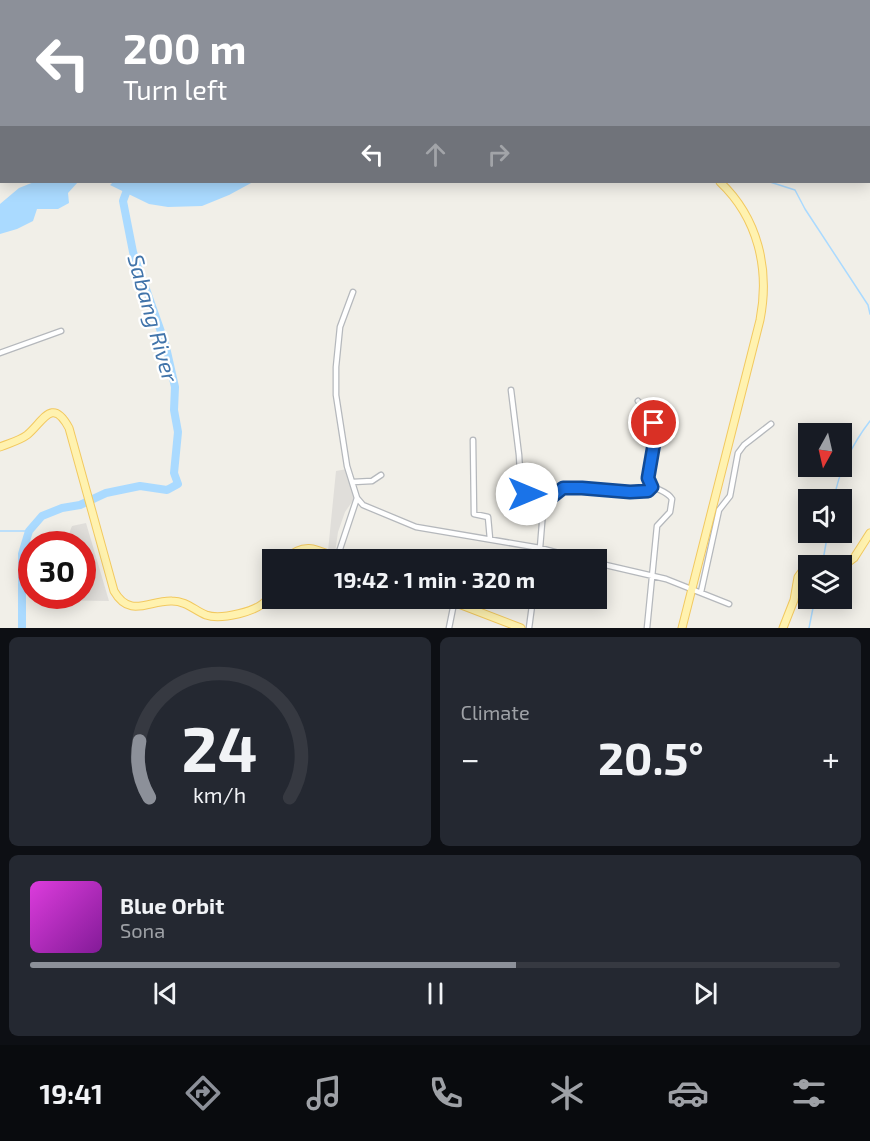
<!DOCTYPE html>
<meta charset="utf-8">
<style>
:root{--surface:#171b24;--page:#242831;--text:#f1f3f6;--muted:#9ea1a6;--line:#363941;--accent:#8c9099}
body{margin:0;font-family:"Exo 2",sans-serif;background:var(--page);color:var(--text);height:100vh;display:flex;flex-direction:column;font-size:22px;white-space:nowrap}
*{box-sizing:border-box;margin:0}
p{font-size:20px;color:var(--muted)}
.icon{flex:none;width:33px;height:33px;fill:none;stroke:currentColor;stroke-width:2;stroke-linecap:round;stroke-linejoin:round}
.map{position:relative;height:628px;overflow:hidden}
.side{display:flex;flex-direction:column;gap:9px;padding:9px;background:#0d0f14;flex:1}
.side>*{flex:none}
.guide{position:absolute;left:0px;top:0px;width:870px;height:183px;box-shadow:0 3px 15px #0003;background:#8c9099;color:#fff;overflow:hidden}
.needle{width:39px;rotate:188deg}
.tools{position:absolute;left:798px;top:423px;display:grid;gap:12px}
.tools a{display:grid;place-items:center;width:54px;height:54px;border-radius:0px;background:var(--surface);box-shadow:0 3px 15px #0003;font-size:30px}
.speed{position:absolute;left:18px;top:531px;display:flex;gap:12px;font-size:30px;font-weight:700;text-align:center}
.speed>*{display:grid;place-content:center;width:78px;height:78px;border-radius:50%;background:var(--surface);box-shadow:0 3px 15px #0003;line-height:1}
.speed .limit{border:9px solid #d22;background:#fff;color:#111}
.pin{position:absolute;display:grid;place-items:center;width:51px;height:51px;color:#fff;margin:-26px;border:3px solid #fff;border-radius:50%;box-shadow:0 2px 6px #0007}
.me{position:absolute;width:66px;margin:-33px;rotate:90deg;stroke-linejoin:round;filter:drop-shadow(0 0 4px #0008)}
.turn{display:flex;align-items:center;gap:21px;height:126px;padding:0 24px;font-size:27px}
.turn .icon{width:78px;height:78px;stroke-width:2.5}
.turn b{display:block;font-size:42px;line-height:51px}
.lanes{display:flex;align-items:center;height:57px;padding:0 24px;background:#0003;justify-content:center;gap:30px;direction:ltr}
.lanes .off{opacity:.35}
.big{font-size:45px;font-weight:700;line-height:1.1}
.side .widget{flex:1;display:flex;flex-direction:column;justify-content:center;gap:9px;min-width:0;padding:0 21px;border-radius:9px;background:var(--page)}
.side .dial{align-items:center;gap:0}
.dial svg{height:156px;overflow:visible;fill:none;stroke:var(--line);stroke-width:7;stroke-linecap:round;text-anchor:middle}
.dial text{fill:var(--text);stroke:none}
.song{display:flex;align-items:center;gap:18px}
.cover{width:72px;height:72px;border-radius:9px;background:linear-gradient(135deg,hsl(300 70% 55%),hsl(290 70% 35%))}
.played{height:6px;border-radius:3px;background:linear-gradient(90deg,var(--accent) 60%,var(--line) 60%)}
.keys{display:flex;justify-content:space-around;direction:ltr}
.heat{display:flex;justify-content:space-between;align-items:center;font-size:33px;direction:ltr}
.side .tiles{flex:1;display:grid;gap:9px;grid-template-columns:1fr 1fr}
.widget:last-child{grid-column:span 2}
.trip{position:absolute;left:262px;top:549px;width:345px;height:60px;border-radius:0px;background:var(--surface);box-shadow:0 3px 15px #0003;font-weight:700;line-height:60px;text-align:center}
.tab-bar{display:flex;height:96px;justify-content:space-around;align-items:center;background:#090b0e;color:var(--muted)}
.tab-bar .icon{width:42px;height:42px}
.tab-bar .on{color:var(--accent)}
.tab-bar b{font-size:27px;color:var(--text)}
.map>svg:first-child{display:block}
.industrial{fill:#e0deda}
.water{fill:#aadaff}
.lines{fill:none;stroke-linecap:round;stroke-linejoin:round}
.stream{stroke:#aadaff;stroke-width:1.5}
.river{stroke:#aadaff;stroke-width:8}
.street-casing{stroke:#b5b8bc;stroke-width:7}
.primary-casing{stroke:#f2c960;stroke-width:9}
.street{stroke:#fff;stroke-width:4.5}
.primary{stroke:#fff2af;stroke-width:7}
.route-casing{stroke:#114b97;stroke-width:15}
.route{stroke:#1a73e8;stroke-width:10}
.labels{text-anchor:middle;stroke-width:4.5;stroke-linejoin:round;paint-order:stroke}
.water-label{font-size:22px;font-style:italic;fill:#4174aa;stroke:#fff}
</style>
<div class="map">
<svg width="870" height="628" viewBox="0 0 870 628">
<rect width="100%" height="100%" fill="#f1efe8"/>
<!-- industrial -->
<path class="industrial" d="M347,469l9,27 -11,16 -7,20 -3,21 -7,-2 8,-80z
M86,523l23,78 -68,-1 2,-4h39v-52h-17l7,-18z"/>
<!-- water -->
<path class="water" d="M34,182h44l-10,11 1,10 -11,6h-21l-4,12 -16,8 -17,5v-30l19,-16z
M113,182h140l-24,13 -27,11 -34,1 -19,-3 -39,-19z"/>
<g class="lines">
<!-- stream -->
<path class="stream" d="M751,0l1,2
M770,182l25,8 10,19 63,96 2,9
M834,500c4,-28 19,-57 36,-79
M0,531h29
M822,566l6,-34
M809,628l6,-30"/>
<!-- river -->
<path class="river" d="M22,628v-74l7,-23 13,-15 20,-8 18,-3 26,-12 34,-7 27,4 11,-6 -4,-11 4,-41 -4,-22 1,-23 -10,-44 -32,-91 -10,-51 7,-19"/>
<!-- street casing -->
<g class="street-casing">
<path id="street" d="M868,52h2
M868,146l2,1
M868,165h2
M0,353l61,-22
M511,390l8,65 2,34 2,5 21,5 -5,61
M638,401l3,4 -1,16 14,1 3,4 -9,55c6,10 18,8 24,18l-2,13 -13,14 -10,102
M473,440l1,74 14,3 2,22
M353,482l19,-1 9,-6
M357,498l6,7 53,22 124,21 44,12
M544,499c7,-2 14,-10 21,-11 25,-4 52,4 77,4l6,-1 5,-4
M337,558l20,-60 -10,-32 -11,-71v-28l4,-40 13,-35
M597,563l69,16 63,25
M701,592l18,-82 11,-14 8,-43 6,-8 27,-21
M449,628l5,-25
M529,628l4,-30"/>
</g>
<!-- primary casing -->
<g class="primary-casing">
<path id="primary" d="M494,0l1,2
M0,447c9,-4 19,-6 27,-12 16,-13 25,-39 42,-7l45,163c16,28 35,9 58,10 14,0 22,9 34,14 14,5 53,-3 61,-16 4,-7 3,-16 6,-23
M284,560c22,-20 34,-10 57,0
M842,567l12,-9 16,-25
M443,598l78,30
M682,628l78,-308c10,-51 -2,-102 -40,-138
M783,628l11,-28 4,-23 5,-7 5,-3"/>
</g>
<!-- street -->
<use href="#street" class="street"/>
<!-- primary -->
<use href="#primary" class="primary"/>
</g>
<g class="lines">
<!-- route casing -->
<g class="route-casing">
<path id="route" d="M527,494l17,5 9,-3 10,-8h19l48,4 18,-1 4,-4 -4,-9 9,-52 -3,-3"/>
</g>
<!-- route -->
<use href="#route" class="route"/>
</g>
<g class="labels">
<!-- water labels -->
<g class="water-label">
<text transform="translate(153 318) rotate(74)" y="8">Sabang River</text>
</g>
</g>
</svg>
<div class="tools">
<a><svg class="needle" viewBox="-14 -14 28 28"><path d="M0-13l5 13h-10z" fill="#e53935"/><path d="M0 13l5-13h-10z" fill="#9ea1a6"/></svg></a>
<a><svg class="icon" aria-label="sound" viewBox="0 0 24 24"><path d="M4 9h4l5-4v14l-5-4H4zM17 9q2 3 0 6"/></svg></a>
<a><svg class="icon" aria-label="layers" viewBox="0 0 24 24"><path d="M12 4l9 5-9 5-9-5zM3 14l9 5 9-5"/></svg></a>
</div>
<div class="speed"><div class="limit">30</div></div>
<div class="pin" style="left:654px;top:423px;background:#d93025"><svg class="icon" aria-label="arrive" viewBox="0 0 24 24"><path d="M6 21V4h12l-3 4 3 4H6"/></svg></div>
<svg class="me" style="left:527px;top:494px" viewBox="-20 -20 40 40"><circle r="19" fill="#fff"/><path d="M0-13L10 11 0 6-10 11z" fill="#1a73e8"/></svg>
<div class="trip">19:42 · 1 min · 320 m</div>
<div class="guide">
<div class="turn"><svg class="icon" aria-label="left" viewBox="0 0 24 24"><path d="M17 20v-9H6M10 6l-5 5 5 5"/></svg><div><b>200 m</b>Turn left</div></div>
<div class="lanes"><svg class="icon" aria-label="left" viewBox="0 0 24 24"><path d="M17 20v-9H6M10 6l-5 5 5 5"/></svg><svg class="icon off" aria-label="ahead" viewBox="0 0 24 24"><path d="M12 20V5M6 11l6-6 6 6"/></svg><svg class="icon off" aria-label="right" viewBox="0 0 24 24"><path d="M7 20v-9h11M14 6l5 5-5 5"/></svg></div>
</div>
</div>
<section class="side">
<div class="tiles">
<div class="widget dial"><svg viewBox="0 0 100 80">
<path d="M14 69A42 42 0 1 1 86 69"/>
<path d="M14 69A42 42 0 0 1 9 40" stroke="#8c9099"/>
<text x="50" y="56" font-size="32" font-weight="700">24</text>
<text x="50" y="72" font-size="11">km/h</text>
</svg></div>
<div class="widget"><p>Climate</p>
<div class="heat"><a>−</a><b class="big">20.5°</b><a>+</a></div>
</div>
<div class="widget">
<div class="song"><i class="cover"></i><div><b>Blue Orbit</b><p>Sona</p></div></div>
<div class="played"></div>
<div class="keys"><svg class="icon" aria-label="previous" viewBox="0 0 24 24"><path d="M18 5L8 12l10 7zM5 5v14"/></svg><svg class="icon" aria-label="pause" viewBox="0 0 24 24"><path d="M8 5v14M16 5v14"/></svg><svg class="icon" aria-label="next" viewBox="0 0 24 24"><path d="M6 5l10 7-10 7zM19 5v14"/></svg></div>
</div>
</div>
</section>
<nav class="tab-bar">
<b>19:41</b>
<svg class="icon on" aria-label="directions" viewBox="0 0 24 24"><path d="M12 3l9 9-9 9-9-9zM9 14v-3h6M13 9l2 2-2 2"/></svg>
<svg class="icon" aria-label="music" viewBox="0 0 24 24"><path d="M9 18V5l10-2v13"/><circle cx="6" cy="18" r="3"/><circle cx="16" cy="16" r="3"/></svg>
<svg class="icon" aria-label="phone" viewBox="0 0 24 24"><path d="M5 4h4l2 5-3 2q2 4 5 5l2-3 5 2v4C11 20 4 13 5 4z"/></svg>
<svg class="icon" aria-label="climate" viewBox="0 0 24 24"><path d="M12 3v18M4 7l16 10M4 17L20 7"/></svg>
<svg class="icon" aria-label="car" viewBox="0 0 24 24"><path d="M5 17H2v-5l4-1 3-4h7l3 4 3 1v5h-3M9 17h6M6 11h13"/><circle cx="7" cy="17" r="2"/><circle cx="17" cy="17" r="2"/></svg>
<svg class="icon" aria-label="filters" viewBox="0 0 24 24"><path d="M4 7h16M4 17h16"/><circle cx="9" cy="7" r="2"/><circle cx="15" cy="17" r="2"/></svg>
</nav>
